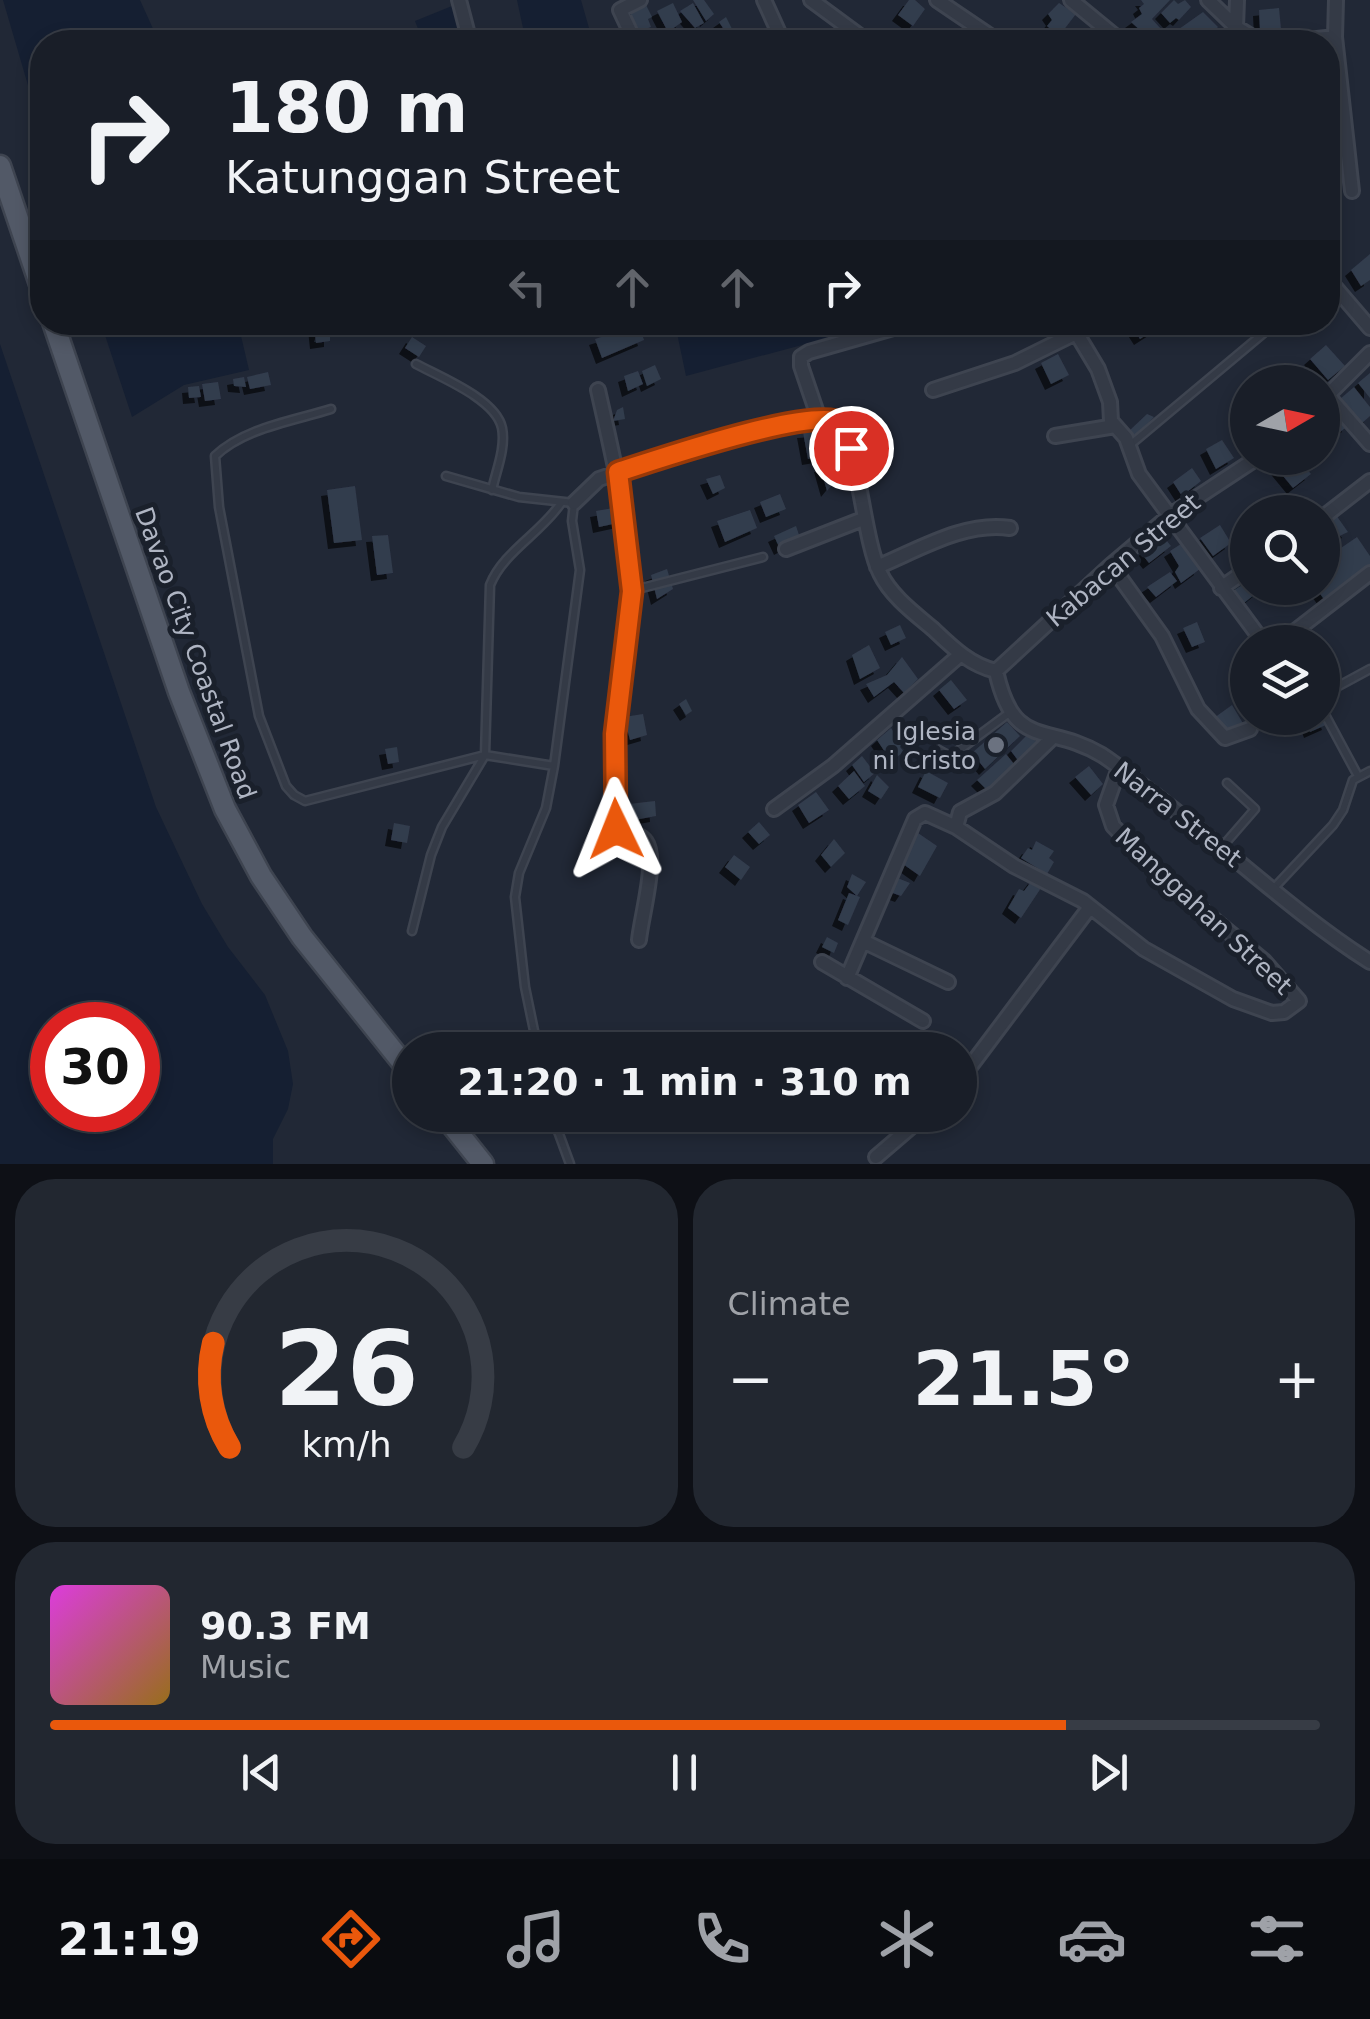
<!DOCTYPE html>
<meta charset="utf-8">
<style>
:root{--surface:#191e28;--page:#222730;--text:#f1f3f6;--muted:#9fa2a8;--line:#373c45;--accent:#ea580c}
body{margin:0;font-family:"DejaVu Sans",sans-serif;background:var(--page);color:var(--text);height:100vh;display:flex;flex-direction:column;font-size:38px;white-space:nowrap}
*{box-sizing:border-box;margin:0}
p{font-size:32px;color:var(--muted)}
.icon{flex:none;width:55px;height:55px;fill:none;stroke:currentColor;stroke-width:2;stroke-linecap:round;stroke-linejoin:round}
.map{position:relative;height:1164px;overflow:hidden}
.panel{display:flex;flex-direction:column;gap:15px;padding:15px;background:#0e1016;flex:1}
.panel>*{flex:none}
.top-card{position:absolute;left:30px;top:30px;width:1310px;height:305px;border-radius:40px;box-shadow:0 5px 15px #0003,0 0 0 2px var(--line);background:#191e28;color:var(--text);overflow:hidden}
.needle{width:65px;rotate:81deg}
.tools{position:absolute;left:1230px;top:365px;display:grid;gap:20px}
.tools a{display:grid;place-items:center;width:110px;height:110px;border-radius:50%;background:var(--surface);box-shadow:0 5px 15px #0003,0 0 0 2px var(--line);font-size:50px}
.speed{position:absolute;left:30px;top:1002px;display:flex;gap:20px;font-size:50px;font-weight:700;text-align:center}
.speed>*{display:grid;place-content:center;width:130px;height:130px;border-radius:50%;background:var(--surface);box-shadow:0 5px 15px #0003,0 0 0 2px var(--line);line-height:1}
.speed .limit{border:15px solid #d22;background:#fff;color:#111}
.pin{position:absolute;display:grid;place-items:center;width:85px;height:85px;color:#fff;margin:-42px;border:5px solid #fff;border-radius:50%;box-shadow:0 2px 10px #0007}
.me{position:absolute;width:110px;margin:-55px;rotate:358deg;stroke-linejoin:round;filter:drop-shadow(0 0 8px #0008)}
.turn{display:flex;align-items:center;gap:35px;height:210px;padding:0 30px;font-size:45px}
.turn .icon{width:130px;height:130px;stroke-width:2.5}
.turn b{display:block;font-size:70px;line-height:85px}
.lanes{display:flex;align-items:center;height:95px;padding:0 30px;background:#0003;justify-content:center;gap:50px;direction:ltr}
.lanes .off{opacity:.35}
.big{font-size:75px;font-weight:800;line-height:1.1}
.panel .widget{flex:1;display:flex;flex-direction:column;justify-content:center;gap:15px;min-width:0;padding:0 35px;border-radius:40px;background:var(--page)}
.panel .dial{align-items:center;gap:0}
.dial svg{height:260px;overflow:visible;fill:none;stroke:var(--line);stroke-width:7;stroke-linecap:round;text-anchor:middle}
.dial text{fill:var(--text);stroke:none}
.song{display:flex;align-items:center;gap:30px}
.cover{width:120px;height:120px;border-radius:15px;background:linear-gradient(135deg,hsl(300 70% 55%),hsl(40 70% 35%))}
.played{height:10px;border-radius:5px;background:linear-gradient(90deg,var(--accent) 80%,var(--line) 80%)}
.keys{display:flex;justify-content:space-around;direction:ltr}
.heat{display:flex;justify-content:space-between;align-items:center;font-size:55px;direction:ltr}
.panel .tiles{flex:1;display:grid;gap:15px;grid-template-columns:1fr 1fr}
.widget:last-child{grid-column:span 2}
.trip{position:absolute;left:392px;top:1032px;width:585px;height:100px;border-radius:50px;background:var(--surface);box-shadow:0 5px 15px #0003,0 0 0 2px var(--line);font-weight:800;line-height:100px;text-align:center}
.menu{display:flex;height:160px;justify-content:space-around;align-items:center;background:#0a0c10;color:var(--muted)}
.menu .icon{width:70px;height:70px}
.menu .on{color:var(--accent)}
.menu b{font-size:45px;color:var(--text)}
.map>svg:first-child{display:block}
.water{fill:#151f32;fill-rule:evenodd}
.building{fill:#333c4d;filter:url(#shadow)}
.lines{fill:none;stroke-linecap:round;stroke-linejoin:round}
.service-casing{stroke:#3e4450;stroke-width:11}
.minor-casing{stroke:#3e4450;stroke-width:18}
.primary-casing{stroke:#3e4450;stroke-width:25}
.service{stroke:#343a46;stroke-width:6}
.minor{stroke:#343a46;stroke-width:12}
.primary{stroke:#525967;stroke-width:20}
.route-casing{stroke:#983908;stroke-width:25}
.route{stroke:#ea580c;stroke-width:18}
.worship-dot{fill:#6b7280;stroke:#1a202b;stroke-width:4}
.labels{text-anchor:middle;stroke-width:10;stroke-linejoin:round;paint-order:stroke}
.street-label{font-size:25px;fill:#afb5c3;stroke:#1a202b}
.poi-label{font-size:25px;fill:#afb5c3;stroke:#1a202b;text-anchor:end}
</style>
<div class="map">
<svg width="1370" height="1164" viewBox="0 0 1370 1164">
<defs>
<filter id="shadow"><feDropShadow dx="-6" dy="6" stdDeviation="0" flood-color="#0009"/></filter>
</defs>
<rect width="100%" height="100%" fill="#212836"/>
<!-- water -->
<path class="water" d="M3,0h137l19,42h-117v91z
M517,0h64l12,42h-67z
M452,6l7,23 -37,10 -7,-18z
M101,323h137l11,47 -65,15 -52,32z
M698,323v-1l186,1 -198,53 -9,-43 5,-5z
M0,344l156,463 46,97 26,43 37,48 23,56 5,33 -5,25 -15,30v25h-273zM138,1025v85h-86v-85z"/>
<!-- building -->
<path class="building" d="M693,0h11l10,14 -8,7z
M909,0h6l10,9 -12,17 -15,-11z
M1141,0h29l-18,19 9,10 -11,10 -19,-17 11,-8 -3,-6 5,-4z
M1174,0l4,4 7,-4 6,7 -12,13 -3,-2 -6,5 -9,-10z
M644,1l8,16 -4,2 3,8 -13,5 -9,-22z
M673,3l9,19 -14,10 -11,-21z
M693,3l11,20 -9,5 -15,-17z
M1059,3l17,11 -17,22 -12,-10 5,-6 -4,-6z
M1279,8l2,21 -21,1 -1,-20z
M1203,12l15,15 -14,15h-25l-7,-8z
M726,17l7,14 -5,4 -9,-13z
M1225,27l10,15h-28z
M919,29l10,9 -3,4h-15z
M666,31l6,10 -4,1h-25z
M1370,254v26l-9,6 -10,-16z
M1129,322h20l5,8 -14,9z
M314,324h10l-4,12 10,-1v6l-14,2z
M639,325l5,15 -42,18 -7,-19z
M412,337l14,9 -7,11 -14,-9z
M1326,345l19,21 -17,14 -18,-21z
M1058,354l11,21 -18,9 -10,-21z
M655,365l6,14 -14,7 -5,-15z
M638,371l5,13 -15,7 -4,-15z
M268,372l3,13 -21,4 -3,-12z
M1370,373v25l-12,-15z
M244,377l2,10 -12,-1 -1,-7z
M218,382l3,17 -16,2 -3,-17z
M199,386l2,11 -12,1 -1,-11z
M1354,387l16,20v9l-9,8 -21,-25z
M623,407l2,12 -12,2 4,-11z
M1336,411l12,15 -15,11 -11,-11v-5z
M1147,414l7,3 -20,21 -4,-8z
M818,431l2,26 -12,2 -5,-27z
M1222,440l12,18 -18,11 -10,-20z
M1283,458h15l13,16 -18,14 -19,-23z
M834,464l2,16 -9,11 -7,-25z
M1192,468l9,13 -19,15 -9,-14z
M720,475l5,13 -12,6 -7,-15z
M355,486l7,54 -28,3 -7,-53z
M780,494l6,15 -20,8 -6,-15z
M619,507l3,15 -23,5 -3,-16z
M750,510l7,18 -32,14 -8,-21z
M1336,515l12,17 -19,9 -7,-10v-7z
M1220,525l11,18 -18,13 -13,-18z
M796,526l4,12 -20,11 -6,-13z
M388,535l5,38 -16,2 -5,-39z
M1162,535l9,11 -22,17 -8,-10z
M1357,537l13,19v15l-44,31 -10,-14h6v-27z
M1184,542l16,27 -19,14 -6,-11 4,-6 -9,-15z
M667,569l6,20 -16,10 -6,-24z
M1170,572l7,9 -21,16 -9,-10z
M1248,581v7l12,2 -16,13 -11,-12z
M1197,622l8,20 -13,5 -9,-19z
M900,625l6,13 -15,7 -6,-13z
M869,645l11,23 -20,11 -8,-24z
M902,657l16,22 -14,14 -10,-11 -20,15 -8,-13 21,-9z
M951,680l16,20 -13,9 -15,-19z
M686,699l6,12 -6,4 -7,-11z
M1232,705l12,20 -18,9 -12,-16z
M643,714l4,21 -17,5 -6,-23z
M1326,719l2,5 -18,8 -2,-6z
M1007,722l13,14 -35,33 -13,-16z
M891,728l11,15 -2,4 4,5 -9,6 -4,-6 -4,3 -10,-15z
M1028,734l11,10 -19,19 -9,-12z
M397,747l2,15 -11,2 -3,-15z
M1006,754l8,10 -26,27 -11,-11z
M862,756l13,17 -11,9 -12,-17z
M1089,766l14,18 -12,11 -16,-18z
M854,771l11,15 -16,13 -11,-13z
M926,771l22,12 -8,15 -22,-11z
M877,775l12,12 -8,12 -13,-8z
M816,792l13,18 -20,13 -11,-18z
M655,801l1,15 -27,5v-17z
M759,822l11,13 -11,9 -11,-12z
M394,823l16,3 -3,17 -16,-3z
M918,833l19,13 -17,30 -17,-12z
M834,839l11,14 -14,14 -10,-12z
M1036,841l18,10 -5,7 5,4 -7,12 -26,-16 7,-10 4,2z
M734,855l16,12 -9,13 -16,-13z
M852,874l14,8 -9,14 -10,-9z
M895,877l15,6 -9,13 -11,-4z
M1034,878l9,7 -22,33 -13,-10 11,-19 5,2z
M849,893l11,4 -12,28 -10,-5z
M827,937l11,6 -4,10 -12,-6z"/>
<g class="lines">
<!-- service casing -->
<g class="service-casing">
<path id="service" d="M416,364c24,13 80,35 86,64 4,20 -6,43 -10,62
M331,409c-38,12 -87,19 -116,47l4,51 40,209 27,70 8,9 11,6 180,-46 69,11
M1130,445l147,-123
M446,476l73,21 55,6 -2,18 8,49 -26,196 -8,42 -27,65 -4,24 10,90 13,63
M634,590l129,-33
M1322,695l48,-26
M1322,709l36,67
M937,749l11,6 6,-1 55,-41
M1222,847l33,-38 -28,-26
M1273,889l60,-64 10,-15 10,-30 17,-9
M412,931l19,-76 11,-28 43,-72 5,-170c13,-33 51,-52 71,-82
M552,1115l18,49"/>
</g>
<!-- minor casing -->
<g class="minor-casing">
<path id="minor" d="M459,0l11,42
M764,0l19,42
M811,0l57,42
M937,0l62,42
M1071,0l51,42
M1208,0l28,27 24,15
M1336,0l-1,37 17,154
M1236,27l1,-27
M635,42l-15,-32 20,-10
M1290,42l45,-5
M1328,279l42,49
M1077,334l21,35 12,33 1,19 15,17 13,36 124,168
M598,390c15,67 31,133 34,201l-17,143 1,95c10,3 24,4 30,13 12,17 -5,76 -7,98
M933,390l82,-27 83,-41
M1328,396l42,48
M1322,401l48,-48
M819,419l-18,-53v-9l8,-5 105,-30
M1055,436l60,-10
M574,503l25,-24 86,-29 103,-26 49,-5c20,15 26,121 43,154 11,23 34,40 53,56 19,18 37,36 63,42
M1322,518l48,-37
M786,549l77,-30
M1111,565l51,71 36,73 27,29 25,-9
M877,567c41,-17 88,-46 133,-39
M1221,588l27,-19
M1281,642l89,-69
M996,671c18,81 51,51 106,84 17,11 33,25 49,37 74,55 141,120 219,170
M996,671l115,-106 58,-49 88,-58
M774,809l59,-43 128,-112
M956,827l4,-15 35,-19 58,-56
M863,941l85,41
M822,962l101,59
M847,978l68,-159 10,-6 31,14 58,39 69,35 61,48 89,50 39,14 12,-1 15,-11 -35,-40 -97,-80 -54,-55 -7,-21 13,-37
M960,1080l130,-173
M876,1157l49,-42"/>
</g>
<!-- primary casing -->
<g class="primary-casing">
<path id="primary" d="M0,166l42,124
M53,322l126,370 46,117 36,67 41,61 108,135
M444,1115l39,49"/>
</g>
<!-- service -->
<use href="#service" class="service"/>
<!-- minor -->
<use href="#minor" class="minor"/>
<!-- primary -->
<use href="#primary" class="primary"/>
</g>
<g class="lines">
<!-- route casing -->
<g class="route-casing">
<path id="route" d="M616,829l-1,-95 17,-143 -14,-119c38,-12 194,-66 224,-49l9,25"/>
</g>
<!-- route -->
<use href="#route" class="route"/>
</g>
<!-- markers -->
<circle class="worship-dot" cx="996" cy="745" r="10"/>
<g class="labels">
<!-- street labels -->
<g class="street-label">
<text transform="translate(1123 560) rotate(-40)" y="9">Kabacan Street</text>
<text transform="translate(196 653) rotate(70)" y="9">Davao City Coastal Road</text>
<text transform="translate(1178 814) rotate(38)" y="9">Narra Street</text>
<text transform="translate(1204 911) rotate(43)" y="9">Manggahan Street</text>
</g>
<!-- poi labels -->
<g class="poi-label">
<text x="976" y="740">Iglesia<tspan x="976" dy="29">ni Cristo</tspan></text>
</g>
</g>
</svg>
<div class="tools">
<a><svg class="needle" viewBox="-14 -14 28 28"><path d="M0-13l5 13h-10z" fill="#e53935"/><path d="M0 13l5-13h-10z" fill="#9fa2a8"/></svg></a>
<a><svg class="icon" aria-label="search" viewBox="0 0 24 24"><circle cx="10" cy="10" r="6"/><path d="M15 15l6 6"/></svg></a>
<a><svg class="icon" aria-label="layers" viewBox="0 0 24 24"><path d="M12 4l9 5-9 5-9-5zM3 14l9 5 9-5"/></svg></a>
</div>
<div class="speed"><div class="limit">30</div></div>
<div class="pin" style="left:851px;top:448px;background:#d93025"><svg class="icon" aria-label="arrive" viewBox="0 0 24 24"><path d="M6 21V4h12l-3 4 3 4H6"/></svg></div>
<svg class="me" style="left:616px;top:829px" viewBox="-20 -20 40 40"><path d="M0-17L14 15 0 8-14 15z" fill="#ea580c" stroke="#fff" stroke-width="4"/></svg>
<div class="trip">21:20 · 1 min · 310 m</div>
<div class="top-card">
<div class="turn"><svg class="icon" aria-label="right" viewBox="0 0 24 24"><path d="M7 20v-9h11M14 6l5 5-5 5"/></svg><div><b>180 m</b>Katunggan Street</div></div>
<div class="lanes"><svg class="icon off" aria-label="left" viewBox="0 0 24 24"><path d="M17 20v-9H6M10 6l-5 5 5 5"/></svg><svg class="icon off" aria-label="ahead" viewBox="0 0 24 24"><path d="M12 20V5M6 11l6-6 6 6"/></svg><svg class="icon off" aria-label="ahead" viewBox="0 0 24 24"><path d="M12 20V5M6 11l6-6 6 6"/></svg><svg class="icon" aria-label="right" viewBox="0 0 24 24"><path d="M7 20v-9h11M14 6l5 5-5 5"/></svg></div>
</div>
</div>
<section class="panel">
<div class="tiles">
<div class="widget dial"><svg viewBox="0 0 100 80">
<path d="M14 69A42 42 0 1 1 86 69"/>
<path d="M14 69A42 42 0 0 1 9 37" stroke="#ea580c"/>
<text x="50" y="56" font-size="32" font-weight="700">26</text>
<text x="50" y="72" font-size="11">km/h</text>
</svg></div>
<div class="widget"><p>Climate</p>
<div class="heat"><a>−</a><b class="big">21.5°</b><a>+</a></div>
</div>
<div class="widget">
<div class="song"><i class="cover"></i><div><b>90.3 FM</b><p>Music</p></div></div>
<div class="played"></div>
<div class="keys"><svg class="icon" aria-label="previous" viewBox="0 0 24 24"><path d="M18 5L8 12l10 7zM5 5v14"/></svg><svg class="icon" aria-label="pause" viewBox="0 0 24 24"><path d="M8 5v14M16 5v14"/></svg><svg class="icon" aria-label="next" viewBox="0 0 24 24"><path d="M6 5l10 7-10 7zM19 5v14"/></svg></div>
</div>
</div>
</section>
<nav class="menu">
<b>21:19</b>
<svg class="icon on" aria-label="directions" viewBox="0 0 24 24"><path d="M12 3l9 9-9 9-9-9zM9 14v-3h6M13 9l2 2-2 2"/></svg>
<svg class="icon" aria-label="music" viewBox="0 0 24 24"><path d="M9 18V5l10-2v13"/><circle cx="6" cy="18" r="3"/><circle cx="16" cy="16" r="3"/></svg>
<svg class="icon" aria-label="phone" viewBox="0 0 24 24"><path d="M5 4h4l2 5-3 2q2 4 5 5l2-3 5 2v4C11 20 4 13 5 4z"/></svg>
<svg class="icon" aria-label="climate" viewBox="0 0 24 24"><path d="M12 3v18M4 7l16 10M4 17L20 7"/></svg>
<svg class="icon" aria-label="car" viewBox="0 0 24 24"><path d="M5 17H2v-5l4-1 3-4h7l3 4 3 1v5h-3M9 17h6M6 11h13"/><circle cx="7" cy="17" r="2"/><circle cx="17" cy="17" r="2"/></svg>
<svg class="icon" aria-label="filters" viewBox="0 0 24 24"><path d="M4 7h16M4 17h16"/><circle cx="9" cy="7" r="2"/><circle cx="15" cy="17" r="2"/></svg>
</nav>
